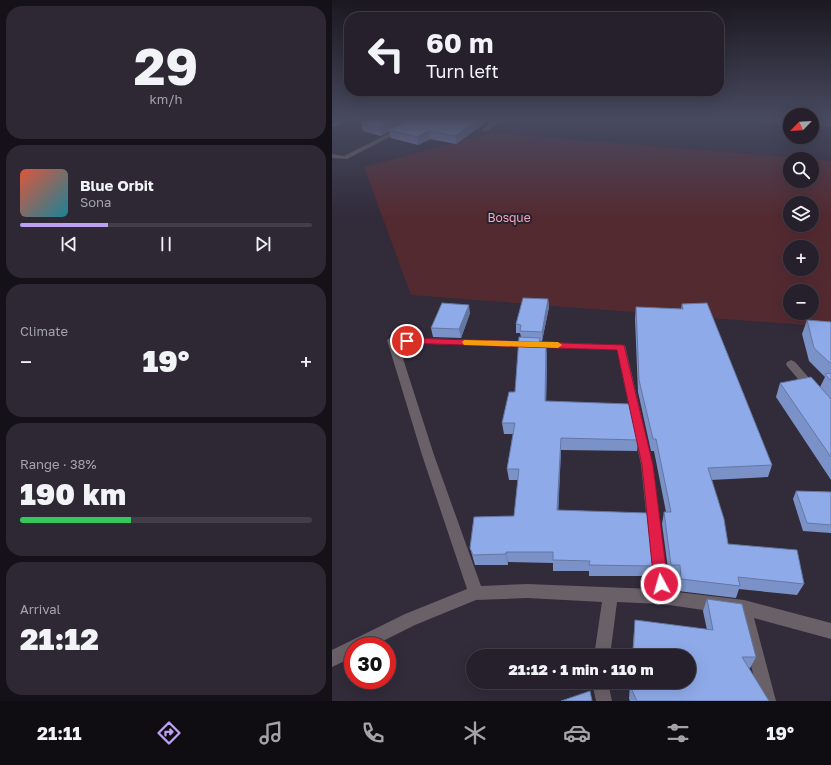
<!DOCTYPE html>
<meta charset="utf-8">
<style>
:root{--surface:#25202c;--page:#2d2834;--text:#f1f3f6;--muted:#a3a3a9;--line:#423e48;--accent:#bca0f2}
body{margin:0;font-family:"Golos Text",sans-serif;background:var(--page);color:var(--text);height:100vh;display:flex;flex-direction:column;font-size:15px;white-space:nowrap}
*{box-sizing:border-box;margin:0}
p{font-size:13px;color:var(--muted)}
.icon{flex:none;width:22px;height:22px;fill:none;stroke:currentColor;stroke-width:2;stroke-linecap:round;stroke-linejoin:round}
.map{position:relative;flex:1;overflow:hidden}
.panel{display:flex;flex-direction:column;gap:6px;padding:6px;background:#141218;width:332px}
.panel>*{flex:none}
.top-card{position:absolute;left:12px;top:12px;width:380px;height:84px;border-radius:16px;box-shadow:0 4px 16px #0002,0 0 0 1px var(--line);background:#25202c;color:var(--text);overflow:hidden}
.needle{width:26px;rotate:245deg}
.tools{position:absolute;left:451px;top:108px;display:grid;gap:8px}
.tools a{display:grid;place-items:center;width:36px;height:36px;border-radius:50%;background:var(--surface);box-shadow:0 4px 16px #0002,0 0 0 1px var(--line);font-size:20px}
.speed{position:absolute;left:12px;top:637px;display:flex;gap:8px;font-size:20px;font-weight:700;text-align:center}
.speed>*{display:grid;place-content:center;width:52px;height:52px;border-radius:50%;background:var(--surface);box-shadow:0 4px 16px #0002,0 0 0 1px var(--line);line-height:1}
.speed .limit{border:6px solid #d22;background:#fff;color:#111}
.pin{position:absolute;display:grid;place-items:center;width:34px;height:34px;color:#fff;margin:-17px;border:2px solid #fff;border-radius:50%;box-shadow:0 1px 4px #0007}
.me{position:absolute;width:44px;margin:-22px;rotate:354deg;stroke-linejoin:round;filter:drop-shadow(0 0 3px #0008)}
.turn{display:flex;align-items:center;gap:14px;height:84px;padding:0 16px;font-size:18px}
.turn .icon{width:52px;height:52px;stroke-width:2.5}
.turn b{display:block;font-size:28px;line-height:34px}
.big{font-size:30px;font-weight:800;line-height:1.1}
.panel .tile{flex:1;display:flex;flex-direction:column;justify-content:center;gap:6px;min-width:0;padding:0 14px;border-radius:16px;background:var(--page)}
.panel .dial{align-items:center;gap:0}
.dial b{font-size:52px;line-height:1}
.song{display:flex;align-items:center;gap:12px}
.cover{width:48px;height:48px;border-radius:6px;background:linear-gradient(135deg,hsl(10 70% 55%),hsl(190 70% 35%))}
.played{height:4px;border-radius:2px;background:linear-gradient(90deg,var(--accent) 30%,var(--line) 30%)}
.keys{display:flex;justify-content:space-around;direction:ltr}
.heat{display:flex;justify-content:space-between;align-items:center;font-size:22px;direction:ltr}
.charge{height:6px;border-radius:3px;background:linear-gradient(90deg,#34c759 38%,var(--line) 0)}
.trip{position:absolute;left:134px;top:649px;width:230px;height:40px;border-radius:20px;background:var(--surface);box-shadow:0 4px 16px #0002,0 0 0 1px var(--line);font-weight:800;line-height:40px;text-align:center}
.tab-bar{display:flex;height:64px;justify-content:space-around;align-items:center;background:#0f0d12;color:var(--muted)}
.tab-bar .icon{width:28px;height:28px}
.tab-bar .current{color:var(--accent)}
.tab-bar b{font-size:18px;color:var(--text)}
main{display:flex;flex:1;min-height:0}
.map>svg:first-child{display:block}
.green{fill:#542a31;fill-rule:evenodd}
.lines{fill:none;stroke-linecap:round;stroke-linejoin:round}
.minor{fill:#696167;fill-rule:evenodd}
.wall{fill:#7b92c8}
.shaded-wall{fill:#6477a3}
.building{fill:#8faae9;stroke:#6477a3}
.route{fill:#e11d48;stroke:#92132f}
.slow{fill:#f59e0b}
.labels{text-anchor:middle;stroke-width:4;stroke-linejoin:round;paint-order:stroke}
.far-park-label{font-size:12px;fill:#faa4b0;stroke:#272130}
</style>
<main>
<section class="panel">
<div class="tile dial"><b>29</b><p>km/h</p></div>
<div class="tile">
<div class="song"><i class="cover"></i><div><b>Blue Orbit</b><p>Sona</p></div></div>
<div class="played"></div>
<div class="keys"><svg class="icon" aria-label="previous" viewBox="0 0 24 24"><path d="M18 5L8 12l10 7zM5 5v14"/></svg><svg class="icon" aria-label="pause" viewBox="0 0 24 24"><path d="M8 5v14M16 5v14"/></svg><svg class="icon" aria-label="next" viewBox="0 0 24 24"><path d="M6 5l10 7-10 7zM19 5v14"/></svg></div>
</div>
<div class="tile"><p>Climate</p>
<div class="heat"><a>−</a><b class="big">19°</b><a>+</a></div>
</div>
<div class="tile"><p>Range · 38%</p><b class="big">190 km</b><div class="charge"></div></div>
<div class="tile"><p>Arrival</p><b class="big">21:12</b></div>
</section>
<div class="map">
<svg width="499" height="701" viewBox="0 0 499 701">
<rect width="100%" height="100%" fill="#312b3a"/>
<!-- green -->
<path class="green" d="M159,133l319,26h-20v22h22v-22l19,2v166l-420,-32 -47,-128zM458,203h22v22h-22zM458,247h22v22h-22zM458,291h22v22h-22z"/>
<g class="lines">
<!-- minor -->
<path class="minor" d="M10,119h8l-18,9v-4z
M85,119h8l-78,40 -15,-1v-4l12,2z
M164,119h7l-16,12h-4v-2z
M411,119h19l28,3v4z
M480,122h19v4h-19z
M60,337l233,8 28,120 16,126 75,9 87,23v16l-77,-21 22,83h-16l-22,-86 -76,-11 -45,-2 -7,54h-16l8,-54 -75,-4 -51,2 -61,25 -42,21h-20v11l-21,10v-17l73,-36 62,-25 -45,-134 -35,-115zM66,343l219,7 24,115 13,124 -127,-5 -46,2 -47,-131z
M459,360l4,2 36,41v11l-4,-1 -40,-47 -1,-2 1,-2z
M260,682h16l4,19h-16z"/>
</g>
<!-- wall -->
<path class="wall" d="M36,119h122l-34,25 -26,-5 -12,6 -27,-7 -2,-7 -8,5 -18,-5 -2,-8z
M216,299l1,8 -7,34h-2v6h6l1,11 -1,43 92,39 -1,11 -76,-1 -3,60 95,56 -2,10h-62v-5h-36v-8l-45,-1v3h-33l-5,-17 44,-32 4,-36h-9l-2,-11 6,-35h-9l-2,-11 13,-31 6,-55 -1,-4h-4v-9z
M350,304l90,161 -4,12 -57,3 17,64 76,40 -7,11 -58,-6 -3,9 -58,-7v-15h-9l-7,-52 2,-12h2l-12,-61h-3l-13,-59 -3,-73 1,-12 45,2z
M138,313l-9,25 -28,-1 -2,-9z
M475,320l24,2v158l-55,-83 4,-14 40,4 5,-10 -16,-16 -7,-27z
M464,491l35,1v41l-28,-2 -10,-32z
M375,599l49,58 -6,11h-1l20,33h-139l-1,-2 1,-17h59v-26h-57l3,-36 72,10 -4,-19z"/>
<!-- shaded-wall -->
<path class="shaded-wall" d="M65,119h16l-24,11v1l-8,5 -2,-8z
M147,119h11l-34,25 -1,-8z
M96,131l2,8 -12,6 -1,-8z
M216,299l1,8 -7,34v-9z
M137,305l1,8 -9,25 -2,-9z
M208,338l1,11 -3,-2z
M214,347l1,11 -1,54 -1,-11z
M229,438v12l-3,71 -1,-11z
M174,552l2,10v3l-2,-11z"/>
<!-- building -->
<path class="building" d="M36,119h29l-18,9 -18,-5z
M79,119h68l-24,17 -27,-5 -11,6 -28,-7z
M191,298l25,1 -6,33 -22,-1 1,-6 -5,-1z
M110,303l27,2 -10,24 -28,-1z
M375,303l65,162 -64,3 16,51 4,25 69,6 7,34 -66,-7 2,9 -59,-7 -1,-14h-9l-7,-53h7l-15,-73h-3l-14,-59 -3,-73 47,2 -1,-5z
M475,320l24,2v42l-17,-16z
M187,337l21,1 -2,9h8l-1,54 85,3 8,36 -77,-2 -4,72 90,3 6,53 -64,-1 1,-4 -37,-1v-8h-47v2l-33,1 -3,-7 4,-31 40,-1 5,-47h-12l8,-46h-13l7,-31h6z
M499,373v8l-6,-7z
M479,377l20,22v58l-51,-74z
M464,491l35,1v33l-24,-2z
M375,599l35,5 14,53h-14l27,44h-132l-6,-13v-6h58v-26h-56l2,-36 78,10z
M258,691l2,10h-31z"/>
<!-- sky -->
<linearGradient id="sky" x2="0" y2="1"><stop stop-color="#1b1820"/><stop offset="0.55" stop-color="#484a60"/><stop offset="1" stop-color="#484a60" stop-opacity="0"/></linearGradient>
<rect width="499" height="217" fill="url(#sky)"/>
<!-- route -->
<path class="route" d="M75,338l217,7 29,120 15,119 -2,5 -5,2 -5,-2 -2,-5 -12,-119 -25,-115 -213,-7 -1,-2z"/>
<!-- slow -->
<path class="slow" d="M132,340l94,2 4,3 -4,3 -91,-3h-3l-2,-3z"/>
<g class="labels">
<!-- far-park labels -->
<g class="far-park-label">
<text x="177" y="222">Bosque</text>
</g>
</g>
</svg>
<div class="tools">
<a><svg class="needle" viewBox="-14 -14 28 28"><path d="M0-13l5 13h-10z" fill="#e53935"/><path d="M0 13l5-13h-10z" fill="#a3a3a9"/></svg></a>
<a><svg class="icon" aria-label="search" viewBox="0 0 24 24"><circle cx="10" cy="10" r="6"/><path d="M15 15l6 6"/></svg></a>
<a><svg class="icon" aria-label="layers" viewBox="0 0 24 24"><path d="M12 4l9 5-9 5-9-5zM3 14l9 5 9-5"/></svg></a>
<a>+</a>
<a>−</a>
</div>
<div class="speed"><div class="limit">30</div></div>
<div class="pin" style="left:75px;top:341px;background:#d93025"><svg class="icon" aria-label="arrive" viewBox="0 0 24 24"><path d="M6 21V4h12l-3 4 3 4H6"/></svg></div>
<svg class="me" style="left:329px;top:584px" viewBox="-20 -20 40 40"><circle r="17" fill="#e11d48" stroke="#fff" stroke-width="3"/><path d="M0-11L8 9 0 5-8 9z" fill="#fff"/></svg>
<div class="trip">21:12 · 1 min · 110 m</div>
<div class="top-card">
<div class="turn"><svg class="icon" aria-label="left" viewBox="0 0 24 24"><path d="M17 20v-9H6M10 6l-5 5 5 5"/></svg><div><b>60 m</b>Turn left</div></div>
</div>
</div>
</main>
<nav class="tab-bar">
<b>21:11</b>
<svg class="icon current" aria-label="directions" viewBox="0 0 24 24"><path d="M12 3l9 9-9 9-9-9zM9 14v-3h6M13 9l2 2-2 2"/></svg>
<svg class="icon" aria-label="music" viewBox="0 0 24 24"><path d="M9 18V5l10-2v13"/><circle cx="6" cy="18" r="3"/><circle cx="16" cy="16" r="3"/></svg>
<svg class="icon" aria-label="phone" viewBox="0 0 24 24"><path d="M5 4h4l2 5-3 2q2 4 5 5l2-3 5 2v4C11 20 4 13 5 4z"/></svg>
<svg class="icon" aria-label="climate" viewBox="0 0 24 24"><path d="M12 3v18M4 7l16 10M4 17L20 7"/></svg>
<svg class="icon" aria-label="car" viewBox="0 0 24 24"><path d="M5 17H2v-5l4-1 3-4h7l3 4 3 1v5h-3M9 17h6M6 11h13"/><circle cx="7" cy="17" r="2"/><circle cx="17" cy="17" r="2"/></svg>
<svg class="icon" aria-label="filters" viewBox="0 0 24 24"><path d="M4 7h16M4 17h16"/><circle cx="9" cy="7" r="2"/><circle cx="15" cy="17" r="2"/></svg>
<b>19°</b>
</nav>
